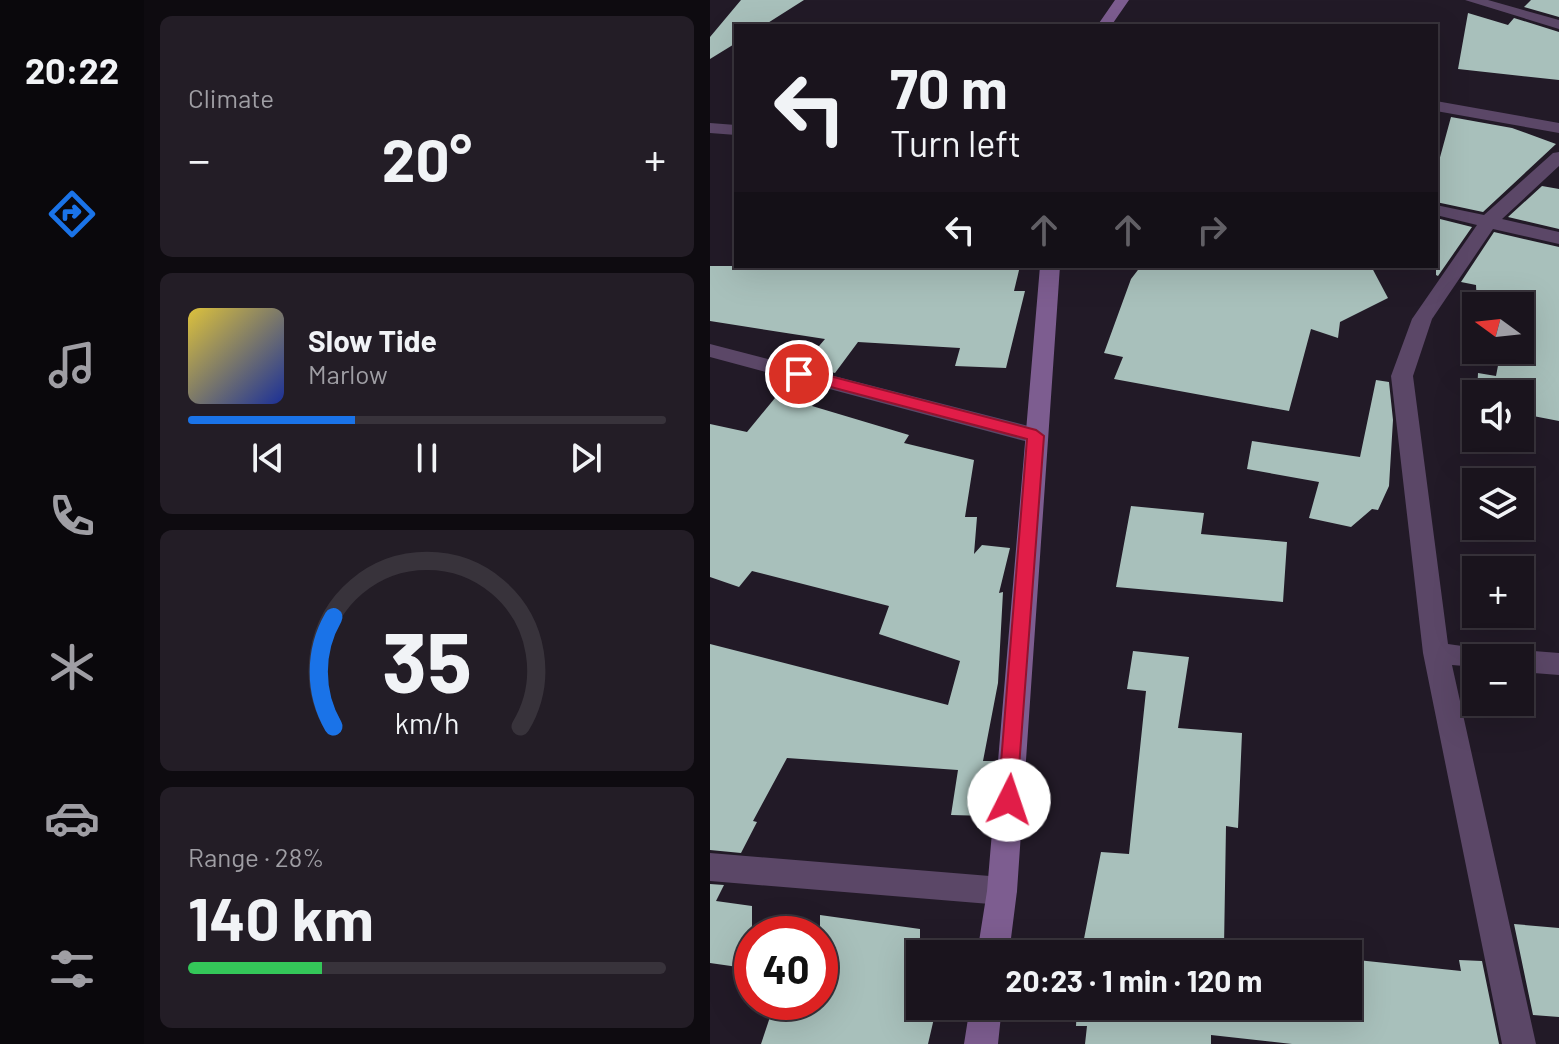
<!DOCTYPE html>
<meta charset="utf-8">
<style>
:root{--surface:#1a141d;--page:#231d26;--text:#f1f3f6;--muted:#9f9ea4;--line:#38333b;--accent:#1a73e8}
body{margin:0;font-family:Barlow,sans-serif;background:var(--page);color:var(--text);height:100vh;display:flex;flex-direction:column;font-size:30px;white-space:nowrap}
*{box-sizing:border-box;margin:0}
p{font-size:26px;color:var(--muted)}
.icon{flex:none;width:44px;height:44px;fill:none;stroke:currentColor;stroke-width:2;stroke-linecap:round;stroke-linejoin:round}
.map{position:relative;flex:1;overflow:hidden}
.sheet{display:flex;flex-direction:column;gap:16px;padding:16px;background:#0e0b10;width:566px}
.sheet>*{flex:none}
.banner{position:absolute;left:24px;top:24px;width:704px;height:244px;border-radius:0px;box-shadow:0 8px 32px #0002,0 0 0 2px var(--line);background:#1a141d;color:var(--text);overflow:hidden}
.needle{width:52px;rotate:285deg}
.fabs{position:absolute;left:752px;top:292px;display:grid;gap:16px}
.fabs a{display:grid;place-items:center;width:72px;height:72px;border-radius:0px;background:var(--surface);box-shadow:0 8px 32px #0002,0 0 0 2px var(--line);font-size:40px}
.speed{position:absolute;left:24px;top:916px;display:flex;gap:16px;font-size:40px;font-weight:700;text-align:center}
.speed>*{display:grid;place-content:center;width:104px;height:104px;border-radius:50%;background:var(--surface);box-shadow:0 8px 32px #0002,0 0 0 2px var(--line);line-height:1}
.speed .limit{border:12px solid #d22;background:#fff;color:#111}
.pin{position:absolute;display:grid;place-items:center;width:68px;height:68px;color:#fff;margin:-34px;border:4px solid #fff;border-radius:50%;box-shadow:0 2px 8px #0007}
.me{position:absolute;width:88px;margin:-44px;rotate:4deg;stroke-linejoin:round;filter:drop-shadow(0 0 6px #0008)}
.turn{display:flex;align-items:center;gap:28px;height:168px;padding:0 24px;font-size:36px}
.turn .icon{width:104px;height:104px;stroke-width:2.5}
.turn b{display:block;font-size:56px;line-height:68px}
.lanes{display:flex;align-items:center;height:76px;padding:0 24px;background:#0003;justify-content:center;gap:40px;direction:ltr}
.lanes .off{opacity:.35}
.big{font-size:60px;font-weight:700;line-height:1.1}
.sheet .tile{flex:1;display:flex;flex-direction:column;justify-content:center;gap:12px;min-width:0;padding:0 28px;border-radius:12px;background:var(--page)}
.sheet .dial{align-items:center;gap:0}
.dial svg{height:208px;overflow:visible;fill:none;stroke:var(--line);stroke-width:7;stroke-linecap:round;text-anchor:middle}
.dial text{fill:var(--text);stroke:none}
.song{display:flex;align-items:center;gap:24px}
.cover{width:96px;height:96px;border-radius:12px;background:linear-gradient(135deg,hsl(50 70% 55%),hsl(230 70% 35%))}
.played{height:8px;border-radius:4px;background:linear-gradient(90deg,var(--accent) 35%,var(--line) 35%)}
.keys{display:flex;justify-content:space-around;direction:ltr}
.heat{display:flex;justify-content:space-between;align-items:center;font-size:44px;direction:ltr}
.charge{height:12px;border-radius:6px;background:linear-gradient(90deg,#34c759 28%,var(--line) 0)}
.trip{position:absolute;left:196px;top:940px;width:456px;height:80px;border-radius:0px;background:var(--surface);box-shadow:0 8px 32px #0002,0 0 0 2px var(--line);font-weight:700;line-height:80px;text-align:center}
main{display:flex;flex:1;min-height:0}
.dock{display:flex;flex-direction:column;width:144px;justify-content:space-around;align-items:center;background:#0a080c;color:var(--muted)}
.dock .icon{width:56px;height:56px}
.dock .active{color:var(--accent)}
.dock b{font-size:36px;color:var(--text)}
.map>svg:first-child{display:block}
.building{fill:#a8c0bb}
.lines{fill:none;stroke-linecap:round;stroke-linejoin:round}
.street{fill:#5b4767;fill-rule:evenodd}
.secondary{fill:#7d5d90;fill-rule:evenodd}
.route{fill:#e11d48;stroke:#92132f;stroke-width:2}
</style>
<main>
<nav class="dock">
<b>20:22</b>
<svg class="icon active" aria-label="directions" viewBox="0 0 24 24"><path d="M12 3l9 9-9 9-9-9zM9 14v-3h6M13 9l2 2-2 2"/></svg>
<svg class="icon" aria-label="music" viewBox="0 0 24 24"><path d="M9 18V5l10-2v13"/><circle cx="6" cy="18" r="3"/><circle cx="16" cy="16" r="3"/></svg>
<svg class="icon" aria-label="phone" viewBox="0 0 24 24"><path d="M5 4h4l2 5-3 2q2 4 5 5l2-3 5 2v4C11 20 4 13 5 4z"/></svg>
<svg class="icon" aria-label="climate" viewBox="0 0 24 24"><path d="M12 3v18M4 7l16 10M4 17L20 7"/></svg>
<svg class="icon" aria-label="car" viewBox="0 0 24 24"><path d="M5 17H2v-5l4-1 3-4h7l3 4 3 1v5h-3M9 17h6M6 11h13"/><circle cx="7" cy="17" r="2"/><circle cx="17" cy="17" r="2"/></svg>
<svg class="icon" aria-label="filters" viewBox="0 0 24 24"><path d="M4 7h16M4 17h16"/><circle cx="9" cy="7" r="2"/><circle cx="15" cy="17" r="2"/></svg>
</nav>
<section class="sheet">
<div class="tile"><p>Climate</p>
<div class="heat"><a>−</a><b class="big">20°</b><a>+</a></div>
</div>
<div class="tile">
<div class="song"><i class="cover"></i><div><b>Slow Tide</b><p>Marlow</p></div></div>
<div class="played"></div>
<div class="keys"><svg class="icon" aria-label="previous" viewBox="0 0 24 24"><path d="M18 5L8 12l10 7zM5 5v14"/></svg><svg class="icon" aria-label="pause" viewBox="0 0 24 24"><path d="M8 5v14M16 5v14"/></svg><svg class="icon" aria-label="next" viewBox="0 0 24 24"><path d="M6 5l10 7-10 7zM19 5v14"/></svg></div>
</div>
<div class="tile dial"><svg viewBox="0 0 100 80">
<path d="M14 69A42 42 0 1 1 86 69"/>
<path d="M14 69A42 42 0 0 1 14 27" stroke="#1a73e8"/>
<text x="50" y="56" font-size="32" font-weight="700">35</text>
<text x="50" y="72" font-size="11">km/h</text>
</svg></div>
<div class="tile"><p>Range · 28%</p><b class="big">140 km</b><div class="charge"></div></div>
</section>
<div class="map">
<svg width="849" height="1044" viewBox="0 0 849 1044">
<rect width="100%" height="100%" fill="#221a27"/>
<!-- building -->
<path class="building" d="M31,0h63l-41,26h-27v17l-26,16v-22z
M821,0h28v17l-35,-10z
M758,13l40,12 6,-7 45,14v48l-101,-11z
M741,117l61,11 44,16 -73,68 -47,-10v-30z
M832,186l17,3v40l-51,-12z
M726,218l36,9 -34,49 -2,-1z
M784,232l65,15v174l-36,-7 -1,29 -31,-5h29v-44h-43l1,-21 18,3 5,-26h19v-44h-43l-1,-21 -15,-3z
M0,266h310l-6,25h11l-19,77 -51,-2 5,-18 -102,-6 -23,31 -32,-8 22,-26 -115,-18z
M431,266h230l17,32 -48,24 -2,16 -27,-9 -22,82 -175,-32 9,-22 -19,-4 27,-74z
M666,380l13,2 4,38 -4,66 -11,24 -6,-1 -21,18 -42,-9 10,-36 -72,-13 5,-28 108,16z
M79,381l34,9 -11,16 97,29 -5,8 70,17 -9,57h12l-3,37 8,-9 28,3 -11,45 4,-1 -5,91 -15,78h11l-6,55 -37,-1 7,-45 -171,-12 -34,63 4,1 -16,31 -31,-3v-206l238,61 12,-44 -81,-27 10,-28 -137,-35 -13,16 -29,-10v-153l37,8z
M421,506l73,7 -3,21 86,8 -4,60 -167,-15z
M423,651l56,6 -11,71 64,5 -4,95 -12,-2 -2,121 71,7h-214l20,-102 28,2 17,-163 -19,-2z
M0,884l14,1 -8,16 36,5v63l-42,-6z
M110,915l100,14v83l15,2 -7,30h-167l14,-42h45z
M804,924l45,4v89l-26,-2z
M638,959l113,12 -2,-11 23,1 17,83h-207l-81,-9v9h-126l2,-18h-11l1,-20h271z"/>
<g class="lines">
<!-- street -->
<path class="street" d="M755,0h23l71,20v9z
M726,101l123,22v10l-123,-22z
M0,123l26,2v10l-26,-2z
M849,152v14l-57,53 57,13v12l-66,-15 -61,90 -19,57 35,268 49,7 4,7h-25v9l-24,-2 84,379h-34l-79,-391 -32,-277 21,-57 65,-94 -41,-10v-10l48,10 69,-62z
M0,344l326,84 11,8 -11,8 -326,-87z
M810,650l39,3v22l-39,-3v-14h-12z
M0,853l292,24 11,4 4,10 -4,10 -11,4 -292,-24z"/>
<!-- secondary -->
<path class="secondary" d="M405,0h14l-18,26h-14z
M330,266h20l-43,625 -8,63h-32l10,-63z
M260,1006h32l-4,38h-34z"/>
</g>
<!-- route -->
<path class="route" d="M89,368l237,62 8,6 -28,371 -7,2 -8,-2 -3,-7 29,-361 -234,-62 -2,-3z"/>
</svg>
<div class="fabs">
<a><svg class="needle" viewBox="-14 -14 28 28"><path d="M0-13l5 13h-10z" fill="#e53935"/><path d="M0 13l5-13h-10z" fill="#9f9ea4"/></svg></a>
<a><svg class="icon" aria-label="sound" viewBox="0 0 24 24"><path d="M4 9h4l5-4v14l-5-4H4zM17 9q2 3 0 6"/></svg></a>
<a><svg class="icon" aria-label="layers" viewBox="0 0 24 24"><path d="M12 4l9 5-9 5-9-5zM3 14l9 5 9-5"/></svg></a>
<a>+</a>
<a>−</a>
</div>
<div class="speed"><div class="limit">40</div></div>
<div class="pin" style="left:89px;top:374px;background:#d93025"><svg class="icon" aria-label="arrive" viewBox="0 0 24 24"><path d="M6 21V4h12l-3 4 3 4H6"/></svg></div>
<svg class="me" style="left:299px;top:800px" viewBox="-20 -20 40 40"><circle r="19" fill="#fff"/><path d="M0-13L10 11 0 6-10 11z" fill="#e11d48"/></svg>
<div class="trip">20:23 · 1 min · 120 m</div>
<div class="banner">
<div class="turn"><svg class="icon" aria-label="left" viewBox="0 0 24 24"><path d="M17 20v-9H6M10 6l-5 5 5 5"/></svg><div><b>70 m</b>Turn left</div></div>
<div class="lanes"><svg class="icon" aria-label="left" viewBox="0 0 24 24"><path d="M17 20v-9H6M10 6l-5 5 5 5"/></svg><svg class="icon off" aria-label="ahead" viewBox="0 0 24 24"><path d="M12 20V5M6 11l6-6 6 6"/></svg><svg class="icon off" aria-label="ahead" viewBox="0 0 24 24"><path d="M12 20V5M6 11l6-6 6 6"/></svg><svg class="icon off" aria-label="right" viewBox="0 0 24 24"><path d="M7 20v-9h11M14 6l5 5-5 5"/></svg></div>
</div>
</div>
</main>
